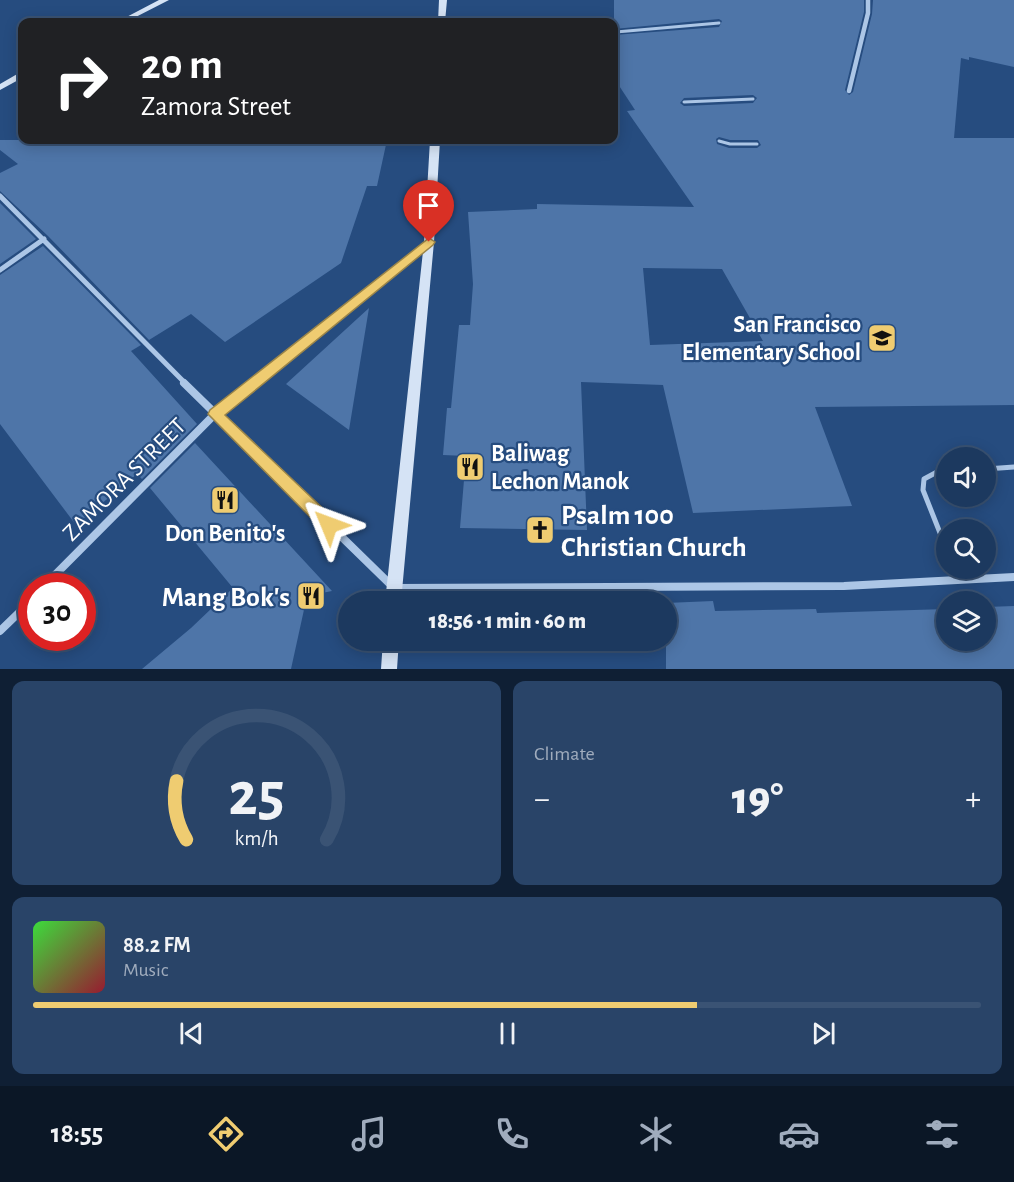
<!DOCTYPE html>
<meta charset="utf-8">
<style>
:root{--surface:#1c395f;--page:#294468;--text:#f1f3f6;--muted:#a0acbd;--line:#3a5374;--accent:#efcc71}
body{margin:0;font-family:"Alegreya Sans",sans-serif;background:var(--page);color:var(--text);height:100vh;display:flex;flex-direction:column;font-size:22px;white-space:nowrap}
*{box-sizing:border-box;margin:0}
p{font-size:20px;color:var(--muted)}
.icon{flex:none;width:33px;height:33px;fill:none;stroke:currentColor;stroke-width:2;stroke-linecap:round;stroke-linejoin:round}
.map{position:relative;height:669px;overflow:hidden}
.drawer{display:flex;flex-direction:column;gap:12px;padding:12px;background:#0f1f34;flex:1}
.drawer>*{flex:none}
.top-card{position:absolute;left:18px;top:18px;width:600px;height:126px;border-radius:12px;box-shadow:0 3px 15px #0003,0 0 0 2px var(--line);background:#202124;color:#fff;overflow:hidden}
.tools{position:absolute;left:936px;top:447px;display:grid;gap:12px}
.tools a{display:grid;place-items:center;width:60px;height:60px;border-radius:50%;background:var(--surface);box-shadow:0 3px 15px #0003,0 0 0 2px var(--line);font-size:30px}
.speed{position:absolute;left:18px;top:573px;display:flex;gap:12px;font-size:30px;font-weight:700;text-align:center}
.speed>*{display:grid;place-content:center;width:78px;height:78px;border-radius:50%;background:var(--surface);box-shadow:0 3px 15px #0003,0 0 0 2px var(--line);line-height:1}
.speed .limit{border:9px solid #d22;background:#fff;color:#111}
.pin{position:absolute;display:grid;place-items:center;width:51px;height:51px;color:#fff;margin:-62px -26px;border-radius:50% 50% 50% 0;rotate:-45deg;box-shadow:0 0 6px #0007}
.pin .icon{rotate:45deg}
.me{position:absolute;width:66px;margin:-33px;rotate:314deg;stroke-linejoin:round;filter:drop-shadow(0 0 4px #0008)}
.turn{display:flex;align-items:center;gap:21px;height:126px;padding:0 24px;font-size:27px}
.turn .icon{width:78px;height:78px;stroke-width:2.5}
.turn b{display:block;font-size:42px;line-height:51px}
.big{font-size:45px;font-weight:800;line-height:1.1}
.drawer .tile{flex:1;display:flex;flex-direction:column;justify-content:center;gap:9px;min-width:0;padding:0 21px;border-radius:12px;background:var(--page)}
.drawer .dial{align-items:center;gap:0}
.dial svg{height:156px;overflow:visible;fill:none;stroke:var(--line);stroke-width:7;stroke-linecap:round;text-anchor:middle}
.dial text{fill:var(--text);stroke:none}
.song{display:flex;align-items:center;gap:18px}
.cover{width:72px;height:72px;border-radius:9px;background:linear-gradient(135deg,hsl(120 70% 55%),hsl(350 70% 35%))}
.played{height:6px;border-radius:3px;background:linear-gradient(90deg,var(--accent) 70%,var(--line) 70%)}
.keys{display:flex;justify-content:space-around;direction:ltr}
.heat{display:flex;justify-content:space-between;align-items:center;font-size:33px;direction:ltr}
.drawer .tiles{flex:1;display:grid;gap:12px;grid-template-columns:1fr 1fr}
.tile:last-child{grid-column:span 2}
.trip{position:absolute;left:338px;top:591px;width:339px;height:60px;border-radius:30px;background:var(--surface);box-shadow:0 3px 15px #0003,0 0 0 2px var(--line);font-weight:800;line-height:60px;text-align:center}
.tabs{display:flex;height:96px;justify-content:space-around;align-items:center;background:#0b1726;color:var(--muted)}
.tabs .icon{width:42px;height:42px}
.tabs .current{color:var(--accent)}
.tabs b{font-size:27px;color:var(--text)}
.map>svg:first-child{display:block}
.building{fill:#4e75a8;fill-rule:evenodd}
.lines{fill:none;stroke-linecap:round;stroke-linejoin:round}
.lane-far1{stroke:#acc6e6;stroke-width:3}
.lane{stroke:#acc6e6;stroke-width:5}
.street-far2{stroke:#acc6e6;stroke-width:4.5}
.street-far1{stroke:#acc6e6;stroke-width:5}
.street{stroke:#acc6e6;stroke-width:8}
.secondary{fill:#d5e3f5;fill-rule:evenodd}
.route{fill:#efcc71;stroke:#9b8549;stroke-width:1.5}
.labels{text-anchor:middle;stroke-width:4.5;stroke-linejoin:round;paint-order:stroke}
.poi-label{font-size:24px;font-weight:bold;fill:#fff;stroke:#264c7f;text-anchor:end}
.street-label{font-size:24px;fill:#fff;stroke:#264c7f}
.near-poi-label{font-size:28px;font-weight:bold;fill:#fff;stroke:#264c7f;text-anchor:start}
</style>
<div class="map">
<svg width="1014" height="669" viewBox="0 0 1014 669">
<rect width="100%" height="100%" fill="#264c7f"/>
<!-- building -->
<path class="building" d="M614,0h250v12l-19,78 4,5 4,-3 19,-78 1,-14h141v67l-45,-10v3l-8,-2 -7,80h60v267l-199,2 37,99 -159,7 -30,-128 -82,-3 6,148 -127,-2 6,-72 -23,-1 4,-47h4l8,-83h11l3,-41 -5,-72 69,-3v-5l157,3 -67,-96 8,-1 -21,-32v-43l105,-8 3,-6 -3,-2 -105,10zM753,95l4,3 -4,5 -69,3 -4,-3 4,-5zM719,137l11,3h28l3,5 -4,3h-28l-12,-4 -1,-5zM643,268l79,1 41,72 -113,4z
M0,140h387l-10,46h-10l-26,77 -116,79 -34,-28 -42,26 -101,-104 -48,-45v-18l18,-9 -18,-14z
M0,203l36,36 -36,25z
M43,246l98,99 -10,6 66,73 -55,55 -5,-5 -61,51 -76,-101v-149z
M369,308l-20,122 -63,-46z
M195,443l137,148 -25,5 -16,73h-149l49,-41 42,-40 -83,-100z
M713,601l2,10 101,-2 1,4 129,-4v31h40v-33l28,-1v63h-348v-66z"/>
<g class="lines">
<!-- lane-far1 -->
<path class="lane-far1" d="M616,32l103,-9
M684,102l69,-3
M719,141l11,3h27"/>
<!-- lane -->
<path class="lane" d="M986,469l28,-2
M946,471l-9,1 -13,7 -1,11 23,58
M955,568l5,12"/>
<!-- street-far2 -->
<path class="street-far2" d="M849,91l19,-78v-13"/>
<!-- street-far1 -->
<path class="street-far1" d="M0,196l186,188
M0,270l44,-31
M252,384l176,-142"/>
<!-- street -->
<path class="street" d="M184,383l210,205 450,-2 170,-9
M44,586l171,-172 39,-31
M0,631l32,-31"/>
<!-- secondary -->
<path class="secondary" d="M159,0h10l-43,22h-9z
M439,0h8l-2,22h-7z
M19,73h3v5l-22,12v-6z
M430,140h10l-6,102 -33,360h-16l39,-360z
M383,640h16l-2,29h-16z"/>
</g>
<!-- route -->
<path class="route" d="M429,238l6,4 -2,3 -208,170 110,105 2,5 -2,5 -6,3 -6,-3 -115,-116 2,-4z"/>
<!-- icons -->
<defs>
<g id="school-square" transform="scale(1.5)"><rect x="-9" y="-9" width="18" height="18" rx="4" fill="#efcc71" stroke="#264c7f"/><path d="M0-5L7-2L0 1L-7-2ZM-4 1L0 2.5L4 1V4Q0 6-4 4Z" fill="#111"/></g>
<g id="restaurant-square" transform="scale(1.5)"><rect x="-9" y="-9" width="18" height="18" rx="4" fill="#efcc71" stroke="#264c7f"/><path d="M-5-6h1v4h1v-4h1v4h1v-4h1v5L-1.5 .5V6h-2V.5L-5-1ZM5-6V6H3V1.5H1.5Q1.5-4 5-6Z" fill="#111"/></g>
<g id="church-square" transform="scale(1.5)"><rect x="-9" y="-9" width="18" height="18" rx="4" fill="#efcc71" stroke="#264c7f"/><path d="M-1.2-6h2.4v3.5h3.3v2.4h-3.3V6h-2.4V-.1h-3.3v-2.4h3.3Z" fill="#111"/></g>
</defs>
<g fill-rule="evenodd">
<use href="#school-square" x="882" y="338"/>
<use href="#restaurant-square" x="470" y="467"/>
<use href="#restaurant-square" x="225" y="500"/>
<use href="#church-square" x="540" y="530"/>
<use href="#restaurant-square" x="311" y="596"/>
</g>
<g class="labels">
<!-- poi labels -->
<g class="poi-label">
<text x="861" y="332">San Francisco<tspan x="861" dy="28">Elementary School</tspan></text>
<text x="491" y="461" text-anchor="start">Baliwag<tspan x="491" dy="28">Lechon Manok</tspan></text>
<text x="225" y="541" text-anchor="middle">Don Benito's</text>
</g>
<!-- street labels -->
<g class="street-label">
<text transform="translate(124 479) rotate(-45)" y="8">ZAMORA STREET</text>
</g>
<!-- near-poi labels -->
<g class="near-poi-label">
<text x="561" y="524">Psalm 100<tspan x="561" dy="32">Christian Church</tspan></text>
<text x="290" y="606" text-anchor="end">Mang Bok's</text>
</g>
</g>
</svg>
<div class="tools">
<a><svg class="icon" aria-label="sound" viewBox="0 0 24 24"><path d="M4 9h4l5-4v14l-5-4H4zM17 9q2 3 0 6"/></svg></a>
<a><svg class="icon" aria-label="search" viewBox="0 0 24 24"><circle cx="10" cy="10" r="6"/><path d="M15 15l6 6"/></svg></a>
<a><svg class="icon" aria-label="layers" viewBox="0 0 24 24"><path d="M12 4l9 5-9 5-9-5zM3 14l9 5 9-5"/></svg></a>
</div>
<div class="speed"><div class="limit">30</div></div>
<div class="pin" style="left:429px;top:242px;background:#d93025"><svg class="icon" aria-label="arrive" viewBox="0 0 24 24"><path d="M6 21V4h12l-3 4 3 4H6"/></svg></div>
<svg class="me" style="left:329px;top:525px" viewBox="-20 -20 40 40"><path d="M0-17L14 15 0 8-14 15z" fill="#efcc71" stroke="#fff" stroke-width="4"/></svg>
<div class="trip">18:56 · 1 min · 60 m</div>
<div class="top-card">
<div class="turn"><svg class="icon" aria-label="right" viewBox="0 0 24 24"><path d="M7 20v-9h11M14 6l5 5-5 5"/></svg><div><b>20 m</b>Zamora Street</div></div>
</div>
</div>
<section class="drawer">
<div class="tiles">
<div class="tile dial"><svg viewBox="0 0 100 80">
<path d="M14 69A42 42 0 1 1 86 69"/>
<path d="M14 69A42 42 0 0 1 9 39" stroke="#efcc71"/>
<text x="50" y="56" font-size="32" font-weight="700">25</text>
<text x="50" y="72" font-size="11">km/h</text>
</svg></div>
<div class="tile"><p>Climate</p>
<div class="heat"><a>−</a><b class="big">19°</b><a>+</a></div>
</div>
<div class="tile">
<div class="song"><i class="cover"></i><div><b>88.2 FM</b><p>Music</p></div></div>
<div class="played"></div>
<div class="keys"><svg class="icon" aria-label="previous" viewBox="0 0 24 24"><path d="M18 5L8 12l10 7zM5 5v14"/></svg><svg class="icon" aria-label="pause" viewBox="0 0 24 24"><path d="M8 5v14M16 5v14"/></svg><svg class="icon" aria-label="next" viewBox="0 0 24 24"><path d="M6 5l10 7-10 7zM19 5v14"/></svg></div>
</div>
</div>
</section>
<nav class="tabs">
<b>18:55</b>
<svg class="icon current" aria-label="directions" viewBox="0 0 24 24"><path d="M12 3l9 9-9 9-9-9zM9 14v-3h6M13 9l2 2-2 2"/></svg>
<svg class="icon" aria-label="music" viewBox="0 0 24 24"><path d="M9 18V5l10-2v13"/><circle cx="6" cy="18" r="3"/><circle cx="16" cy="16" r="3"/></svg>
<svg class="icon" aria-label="phone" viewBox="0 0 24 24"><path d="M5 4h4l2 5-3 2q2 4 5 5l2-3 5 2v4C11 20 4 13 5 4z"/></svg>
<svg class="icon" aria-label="climate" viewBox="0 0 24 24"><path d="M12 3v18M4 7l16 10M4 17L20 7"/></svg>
<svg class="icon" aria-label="car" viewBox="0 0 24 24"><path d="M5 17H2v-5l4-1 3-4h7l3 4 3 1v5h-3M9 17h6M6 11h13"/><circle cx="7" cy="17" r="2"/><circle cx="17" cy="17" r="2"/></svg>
<svg class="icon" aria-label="filters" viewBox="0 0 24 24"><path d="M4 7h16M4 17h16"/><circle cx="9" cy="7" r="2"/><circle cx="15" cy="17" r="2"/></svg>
</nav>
